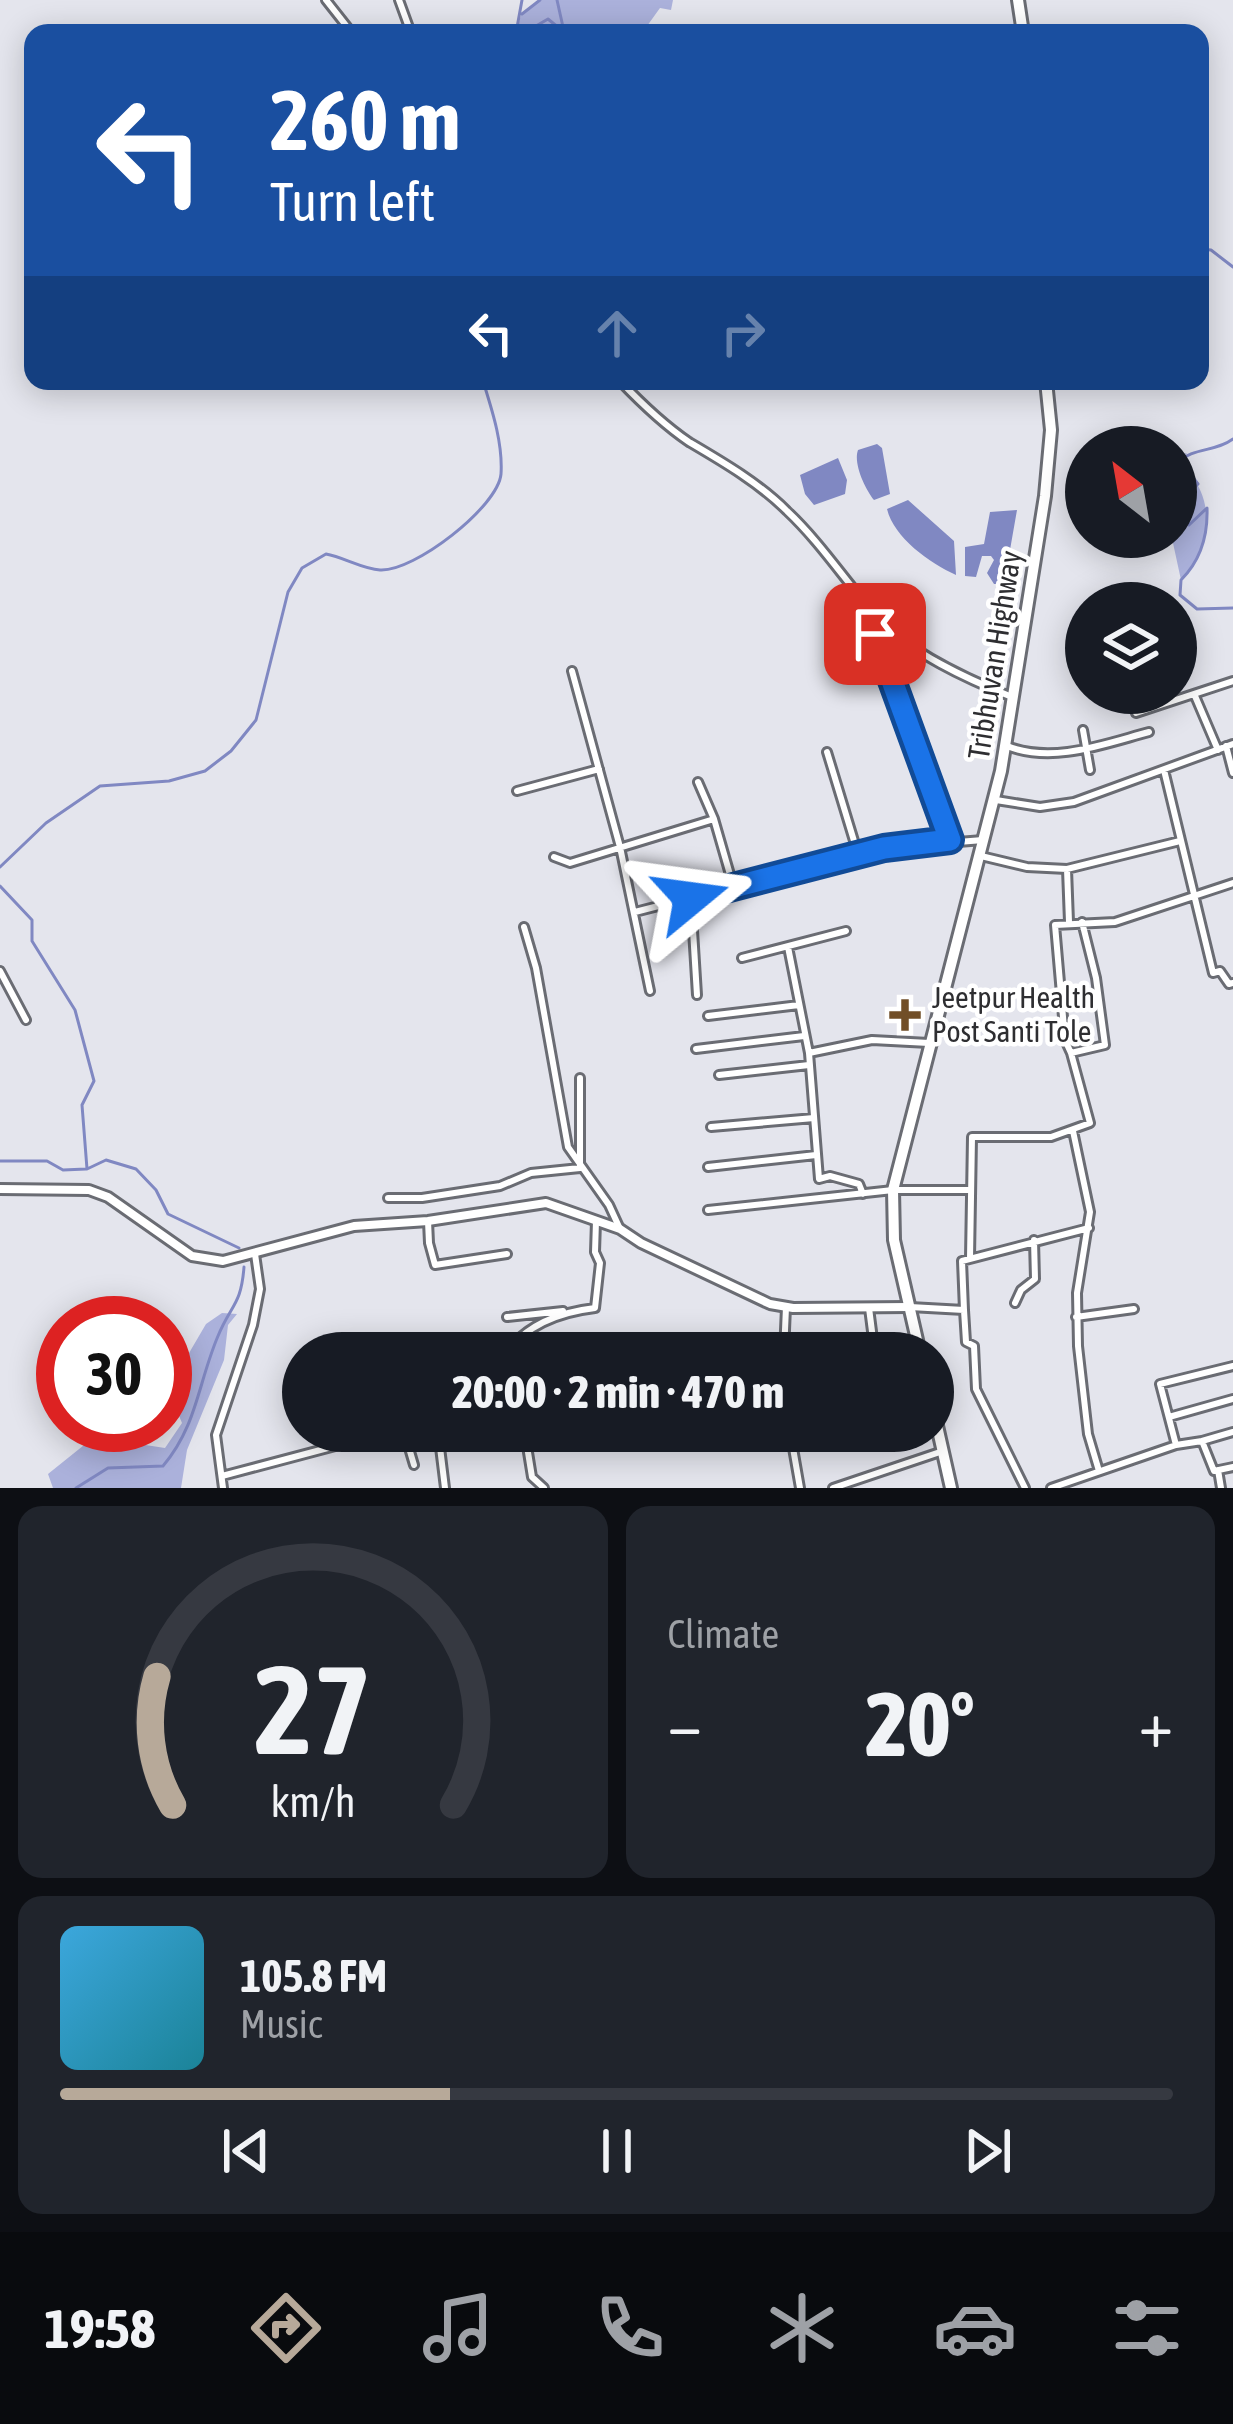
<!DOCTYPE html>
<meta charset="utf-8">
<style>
:root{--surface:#171b24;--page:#20242c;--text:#f1f3f6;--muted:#9ea1a6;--line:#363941;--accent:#b7a999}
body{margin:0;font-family:"Asap Condensed",sans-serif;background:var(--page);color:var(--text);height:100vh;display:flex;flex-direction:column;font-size:45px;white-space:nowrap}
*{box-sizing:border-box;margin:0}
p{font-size:39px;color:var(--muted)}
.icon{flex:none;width:66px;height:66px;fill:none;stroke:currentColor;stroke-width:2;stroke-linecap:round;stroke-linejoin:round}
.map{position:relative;height:1488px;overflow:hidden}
.details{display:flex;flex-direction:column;gap:18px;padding:18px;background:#0d0f14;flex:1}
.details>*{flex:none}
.banner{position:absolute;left:24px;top:24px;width:1185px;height:366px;border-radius:24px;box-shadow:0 6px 30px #0003;background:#1a4fa0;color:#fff;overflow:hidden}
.needle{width:78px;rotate:329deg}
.controls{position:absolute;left:1065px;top:426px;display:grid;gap:24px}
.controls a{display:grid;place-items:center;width:132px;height:132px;border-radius:50%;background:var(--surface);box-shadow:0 6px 30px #0003;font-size:60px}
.speed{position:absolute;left:36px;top:1296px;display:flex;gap:24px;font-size:60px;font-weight:700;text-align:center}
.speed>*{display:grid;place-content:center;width:156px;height:156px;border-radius:50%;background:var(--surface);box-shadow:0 6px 30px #0003;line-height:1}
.speed .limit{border:18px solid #d22;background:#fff;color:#111}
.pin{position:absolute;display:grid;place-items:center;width:102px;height:102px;color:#fff;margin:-51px;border-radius:24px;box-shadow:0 6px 18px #0006}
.me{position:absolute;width:132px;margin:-66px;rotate:74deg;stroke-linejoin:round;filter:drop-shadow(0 0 9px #0008)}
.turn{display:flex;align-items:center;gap:42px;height:252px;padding:0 48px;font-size:54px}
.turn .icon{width:156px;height:156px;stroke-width:2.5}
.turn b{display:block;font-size:84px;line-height:102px}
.lanes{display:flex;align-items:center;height:114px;padding:0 48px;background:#0003;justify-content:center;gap:60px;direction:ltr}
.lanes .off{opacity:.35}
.big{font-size:90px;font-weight:800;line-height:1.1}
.details .tile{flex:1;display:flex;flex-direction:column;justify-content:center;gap:18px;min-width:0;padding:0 42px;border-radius:24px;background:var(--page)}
.details .dial{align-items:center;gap:0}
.dial svg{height:312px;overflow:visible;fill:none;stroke:var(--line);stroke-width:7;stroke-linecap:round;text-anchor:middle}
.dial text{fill:var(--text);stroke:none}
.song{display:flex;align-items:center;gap:36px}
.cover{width:144px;height:144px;border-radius:18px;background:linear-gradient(135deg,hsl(200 70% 55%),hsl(190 70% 35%))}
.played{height:12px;border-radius:6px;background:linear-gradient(90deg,var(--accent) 35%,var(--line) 35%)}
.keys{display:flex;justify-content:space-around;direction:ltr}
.heat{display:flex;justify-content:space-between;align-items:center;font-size:66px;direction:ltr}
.details .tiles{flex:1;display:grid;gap:18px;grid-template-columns:1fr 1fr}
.tile:last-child{grid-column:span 2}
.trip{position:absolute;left:282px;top:1332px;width:672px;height:120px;border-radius:60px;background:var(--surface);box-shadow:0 6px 30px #0003;font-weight:800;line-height:120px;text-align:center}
.menu{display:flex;height:192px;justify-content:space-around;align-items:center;background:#090b0e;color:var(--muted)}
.menu .icon{width:84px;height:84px}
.menu .active{color:var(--accent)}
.menu b{font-size:54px;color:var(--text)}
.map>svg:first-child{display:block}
.green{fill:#abb1db}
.water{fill:#8088c2}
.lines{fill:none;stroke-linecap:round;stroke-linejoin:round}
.stream{stroke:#8088c2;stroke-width:3}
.street-casing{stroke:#6a6c73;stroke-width:12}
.secondary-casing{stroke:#6a6c73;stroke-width:14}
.highway-casing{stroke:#6a6c73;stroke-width:16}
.street{stroke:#fff;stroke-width:6}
.secondary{stroke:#fff;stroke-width:8}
.highway{stroke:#fff;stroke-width:10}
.route-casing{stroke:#114b97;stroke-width:30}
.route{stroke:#1a73e8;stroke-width:21}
.poi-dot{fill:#714e27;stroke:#fff;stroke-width:4.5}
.labels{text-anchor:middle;stroke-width:9;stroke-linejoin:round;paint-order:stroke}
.street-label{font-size:30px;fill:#2e2e31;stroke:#fff}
.poi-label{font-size:30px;fill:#2e2e31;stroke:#fff;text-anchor:start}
</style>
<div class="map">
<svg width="1233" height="1488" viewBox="0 0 1233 1488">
<rect width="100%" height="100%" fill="#e4e5ed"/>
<!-- green -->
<path class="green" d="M540,0h133l-2,10 -11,-2 -18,25h-126l5,-18z
M1187,453l-10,10 2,9 12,3c25,32 19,77 -10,105l-8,-37 -43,5 -3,-11h49v-82z
M222,1313l15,1 -9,11 -4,35 -37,90 -6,38h-128l-5,-14 61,-49 30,19 26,4 17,-25 -14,-34 38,-65z"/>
<!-- water -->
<path class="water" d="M877,444l5,4 8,46 -16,6c-9,-11 -21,-37 -16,-50z
M838,458l9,22 -2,14 -31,11 -9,-11 -5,-19z
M908,500l46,41 2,34c-26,-12 -62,-37 -69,-66z
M1017,510l-13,74h-10l-7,-11 7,-13 -3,-4h-9l-6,21 -11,-1v-29l19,-3 6,-32z"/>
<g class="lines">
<!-- stream -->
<path class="stream" d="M557,0l6,27
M522,14l18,-14
M536,26l12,-7 17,14
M516,33l6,-33
M1200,249l11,1 22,17
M1176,496l15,-5 7,-7 -7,-9 -12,-2 -3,-10c18,-16 40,-11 57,-24
M1176,509l13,16 18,-17c1,28 -6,52 -26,72l-1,15 17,14 36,-1
M0,867l46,-44 54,-37 69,-5 36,-10 26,-20 25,-31 32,-128 14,-24 24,-14c17,3 37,15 54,16 34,2 118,-63 121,-96 2,-31 -9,-64 -18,-93
M0,886l32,34v21l43,69 19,71 -12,24 5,64 19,-9 30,9 20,21 12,24 71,34
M0,1161h47l16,9 23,-1
M76,1488l32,-20 55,-2c34,-40 35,-83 55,-130 13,-32 23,-30 26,-69"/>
<!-- street casing -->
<g class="street-casing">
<path id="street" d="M326,0l26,33
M399,0l12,33
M620,381c21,22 44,44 69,61 34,20 70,41 98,69 34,32 59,71 90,106 33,36 90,62 135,80
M880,620l-5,14 75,206
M572,671l48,176 30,144
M1195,696l23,54
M1136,713l97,-32
M1083,730l7,40
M1007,746c46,18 97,-2 142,-14
M1226,746l7,27
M827,752l31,102
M1164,770l49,203 7,-2 9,13 4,-1
M698,782l16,37 19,66
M517,791l82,-22
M996,800l44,7 34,-5 159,-58
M981,856l46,11 40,2 113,-28
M554,857l16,6 144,-44
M1067,869l2,53
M691,898l6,97
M635,912l249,-64 99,-8
M524,927l12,41 32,179 41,58 11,24
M788,947l21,106
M742,958l104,-27
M0,971l26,49
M708,1016l91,-11
M696,1049l108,-13
M1071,1053l-6,-13 -10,-115 60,-3 118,-39
M719,1075l90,-10
M711,1127l103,-9
M1073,1131l17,81 -13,81 1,53 10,88 11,37
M708,1167l108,-12
M863,1194l-4,-10 -29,-8 -11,3 -10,-126 63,-13 57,3
M388,1198h34l78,-12 31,-13 49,-5v-90
M708,1210l185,-20h78
M428,1221l1,22 6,22 72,-11
M970,1258l2,-121h79l39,-14 -19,-70 34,-8 -9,-67 -14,-56
M1015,1303l6,-13 14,-11 -1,-39
M910,1307l54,3 2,32 8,4 2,43 49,99
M869,1308l5,39
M964,1310l-2,-49 127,-33
M507,1317l56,-6
M1076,1317l58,-8
M506,1353c21,-29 55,-41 89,-45l5,-45 -5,-11 1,-31
M784,1353l2,-46
M1169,1417l64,-18
M404,1431l10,34
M438,1431l7,57
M532,1431l-6,9 6,37 12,11
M790,1431l10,57
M439,1437l31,-6
M1202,1441l31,-9
M1176,1445l-16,-61 73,-18
M1218,1470l3,18
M222,1476l170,-45
M223,1488l-7,-53 37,-110 7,-36 -5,-35
M833,1488l110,-37
M1051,1488l125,-43 26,-4 12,30 19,-4"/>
</g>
<!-- secondary casing -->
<g class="secondary-casing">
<path id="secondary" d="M0,1189l89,1 19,7 84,59 31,5 131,-35 74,-5 118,-18 74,26 21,14 129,61 23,4 116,-1"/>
</g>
<!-- highway casing -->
<g class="highway-casing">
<path id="highway" d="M1018,0l5,33
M920,1353l-26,-113 -1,-50 108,-419 44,-275 6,-66 -5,-49
M933,1408l18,80"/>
</g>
<!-- street -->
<use href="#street" class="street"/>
<!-- secondary -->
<use href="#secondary" class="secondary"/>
<!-- highway -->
<use href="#highway" class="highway"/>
</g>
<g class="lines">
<!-- route casing -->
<g class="route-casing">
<path id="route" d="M691,898l193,-50 66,-8 -75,-206"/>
</g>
<!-- route -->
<use href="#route" class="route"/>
</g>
<!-- markers -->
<path class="poi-dot" d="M899 997h12v12h12v12h-12v12h-12v-12h-12v-12h12z"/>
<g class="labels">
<!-- street labels -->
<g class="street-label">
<text transform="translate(995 655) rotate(-81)" y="10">Tribhuvan Highway</text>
</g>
<!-- poi labels -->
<g class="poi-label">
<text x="932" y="1008">Jeetpur Health<tspan x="932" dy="34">Post Santi Tole</tspan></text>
</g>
</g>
</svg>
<div class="controls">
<a><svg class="needle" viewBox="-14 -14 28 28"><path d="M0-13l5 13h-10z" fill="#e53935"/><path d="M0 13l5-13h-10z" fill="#9ea1a6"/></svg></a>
<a><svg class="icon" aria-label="layers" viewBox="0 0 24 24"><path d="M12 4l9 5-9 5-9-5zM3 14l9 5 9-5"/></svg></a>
</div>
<div class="speed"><div class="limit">30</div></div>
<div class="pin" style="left:875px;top:634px;background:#d93025"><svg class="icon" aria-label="arrive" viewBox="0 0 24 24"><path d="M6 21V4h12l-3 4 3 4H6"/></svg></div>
<svg class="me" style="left:691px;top:898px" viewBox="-20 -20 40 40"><path d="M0-17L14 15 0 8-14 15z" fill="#1a73e8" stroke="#fff" stroke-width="4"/></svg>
<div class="trip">20:00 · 2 min · 470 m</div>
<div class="banner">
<div class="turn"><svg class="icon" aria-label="left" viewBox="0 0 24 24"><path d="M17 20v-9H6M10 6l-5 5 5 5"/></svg><div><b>260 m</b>Turn left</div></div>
<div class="lanes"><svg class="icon" aria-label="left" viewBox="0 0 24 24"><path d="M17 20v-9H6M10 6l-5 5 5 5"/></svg><svg class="icon off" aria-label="ahead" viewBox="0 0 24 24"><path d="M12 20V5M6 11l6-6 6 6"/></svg><svg class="icon off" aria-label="right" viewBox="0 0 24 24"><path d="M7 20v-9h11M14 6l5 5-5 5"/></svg></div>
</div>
</div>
<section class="details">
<div class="tiles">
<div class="tile dial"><svg viewBox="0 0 100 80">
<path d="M14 69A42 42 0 1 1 86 69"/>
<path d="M14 69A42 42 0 0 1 10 36" stroke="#b7a999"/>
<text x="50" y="56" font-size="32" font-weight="700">27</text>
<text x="50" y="72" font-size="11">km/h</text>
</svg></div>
<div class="tile"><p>Climate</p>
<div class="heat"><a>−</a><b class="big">20°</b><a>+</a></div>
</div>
<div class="tile">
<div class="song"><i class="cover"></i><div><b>105.8 FM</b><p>Music</p></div></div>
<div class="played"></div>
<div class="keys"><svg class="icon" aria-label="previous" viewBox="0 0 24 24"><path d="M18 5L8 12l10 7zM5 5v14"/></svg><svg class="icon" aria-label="pause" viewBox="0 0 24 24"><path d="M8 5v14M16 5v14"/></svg><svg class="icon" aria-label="next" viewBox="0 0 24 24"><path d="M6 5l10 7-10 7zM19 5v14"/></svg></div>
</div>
</div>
</section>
<nav class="menu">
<b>19:58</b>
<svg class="icon active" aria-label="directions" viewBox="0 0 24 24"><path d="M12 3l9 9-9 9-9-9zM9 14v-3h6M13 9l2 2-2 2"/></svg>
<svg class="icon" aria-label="music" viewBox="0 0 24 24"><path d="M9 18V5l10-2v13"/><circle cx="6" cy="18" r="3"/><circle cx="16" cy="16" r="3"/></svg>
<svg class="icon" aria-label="phone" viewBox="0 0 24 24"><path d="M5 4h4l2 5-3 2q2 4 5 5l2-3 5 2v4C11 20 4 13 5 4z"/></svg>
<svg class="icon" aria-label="climate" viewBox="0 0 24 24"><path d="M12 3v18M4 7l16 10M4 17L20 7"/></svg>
<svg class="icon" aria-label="car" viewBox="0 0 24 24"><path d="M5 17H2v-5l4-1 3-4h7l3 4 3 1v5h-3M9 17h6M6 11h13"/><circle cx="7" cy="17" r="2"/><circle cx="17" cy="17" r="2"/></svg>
<svg class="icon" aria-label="filters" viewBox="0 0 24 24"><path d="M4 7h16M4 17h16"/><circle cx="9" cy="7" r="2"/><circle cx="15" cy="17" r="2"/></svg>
</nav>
